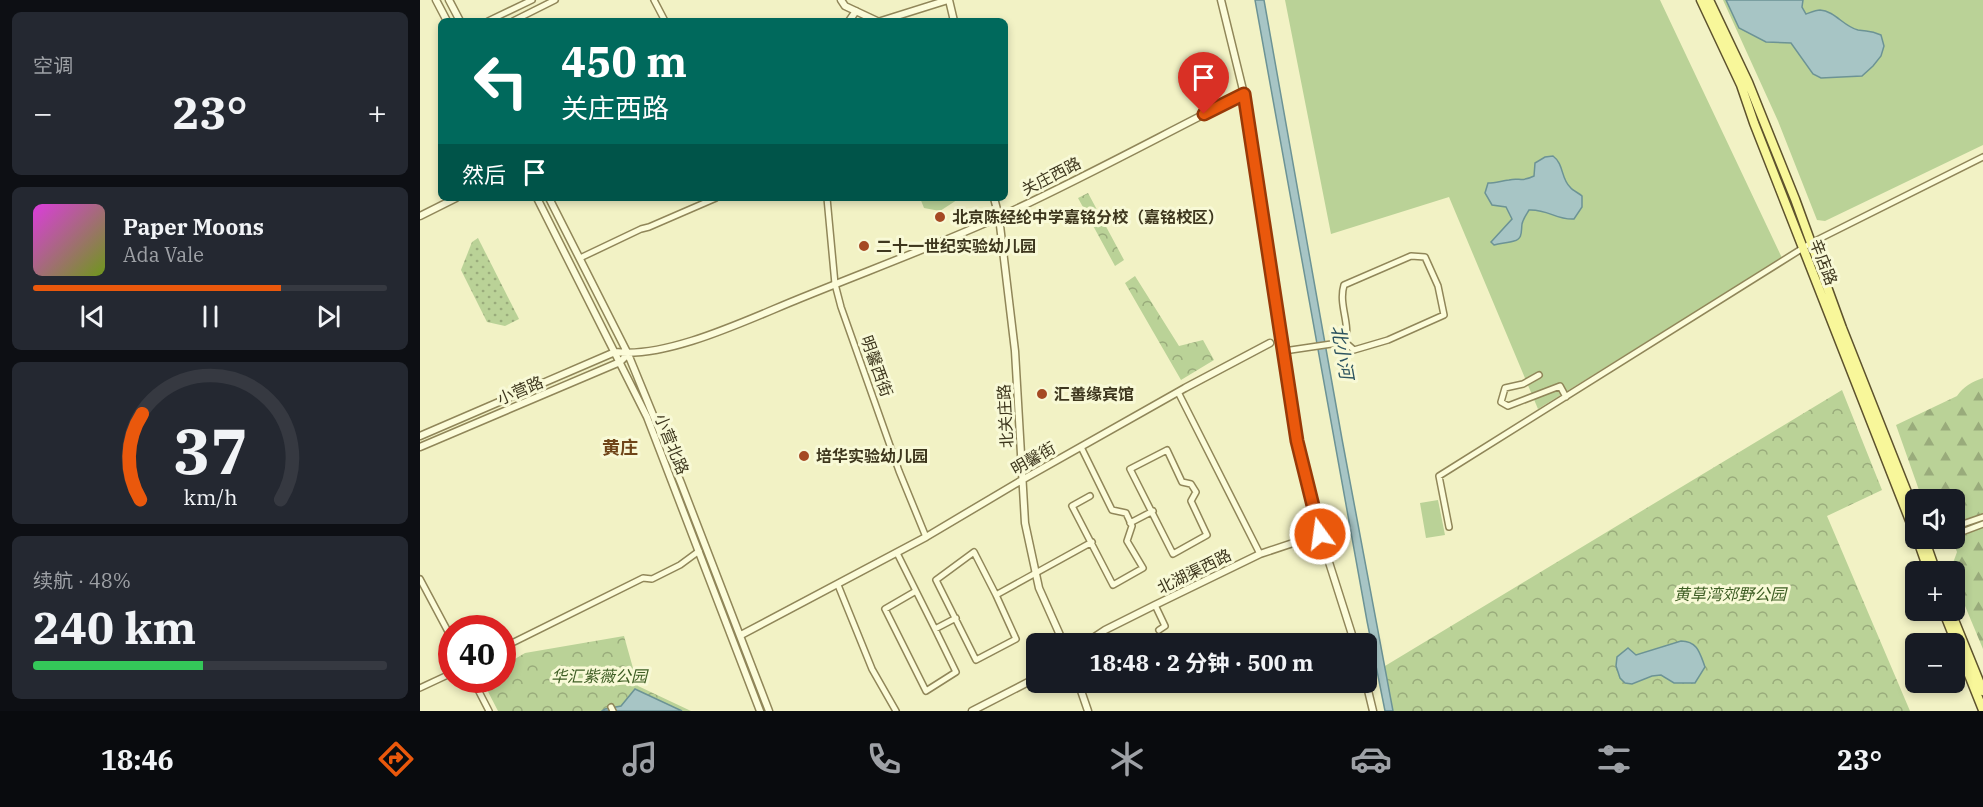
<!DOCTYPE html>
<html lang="zh">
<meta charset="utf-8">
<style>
:root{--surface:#171b24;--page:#242831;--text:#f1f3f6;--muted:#9ea1a6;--line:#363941;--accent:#ea580c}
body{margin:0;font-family:"IBM Plex Serif","Noto Sans SC",serif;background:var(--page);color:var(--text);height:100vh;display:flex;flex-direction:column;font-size:22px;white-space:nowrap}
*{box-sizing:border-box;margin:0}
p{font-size:20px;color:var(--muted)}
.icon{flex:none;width:33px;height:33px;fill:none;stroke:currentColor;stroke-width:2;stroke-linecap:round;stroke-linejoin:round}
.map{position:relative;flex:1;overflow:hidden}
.details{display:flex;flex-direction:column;gap:12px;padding:12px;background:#0d0f14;width:420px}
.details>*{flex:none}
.top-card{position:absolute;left:18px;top:18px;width:570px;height:183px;border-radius:9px;box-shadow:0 3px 9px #0003;background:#00695c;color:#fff;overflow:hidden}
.fabs{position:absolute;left:1485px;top:489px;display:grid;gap:12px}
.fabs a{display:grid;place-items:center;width:60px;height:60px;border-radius:9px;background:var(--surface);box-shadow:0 3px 9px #0003;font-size:30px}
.speed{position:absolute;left:18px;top:615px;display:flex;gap:12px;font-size:30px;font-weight:700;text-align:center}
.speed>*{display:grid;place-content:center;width:78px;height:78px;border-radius:50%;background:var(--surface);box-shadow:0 3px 9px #0003;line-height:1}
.speed .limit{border:9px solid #d22;background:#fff;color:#111}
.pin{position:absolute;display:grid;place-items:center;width:51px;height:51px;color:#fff;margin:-62px -26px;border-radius:50% 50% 50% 0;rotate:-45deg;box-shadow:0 0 6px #0007}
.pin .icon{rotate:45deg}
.me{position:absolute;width:66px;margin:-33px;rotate:346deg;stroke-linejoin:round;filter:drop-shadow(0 0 4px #0008)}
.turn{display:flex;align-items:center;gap:21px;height:126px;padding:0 24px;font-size:27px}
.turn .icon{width:78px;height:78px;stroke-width:2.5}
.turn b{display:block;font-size:42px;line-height:51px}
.then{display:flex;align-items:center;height:57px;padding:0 24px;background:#0003;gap:12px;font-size:22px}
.big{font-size:45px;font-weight:700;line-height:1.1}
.details .card{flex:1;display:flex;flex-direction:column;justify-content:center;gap:9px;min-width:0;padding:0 21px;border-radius:9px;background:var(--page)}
.details .dial{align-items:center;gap:0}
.dial svg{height:156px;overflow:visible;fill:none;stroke:var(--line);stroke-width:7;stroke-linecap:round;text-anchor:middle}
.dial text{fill:var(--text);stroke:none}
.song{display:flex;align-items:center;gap:18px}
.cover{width:72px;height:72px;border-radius:9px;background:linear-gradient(135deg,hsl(300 70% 55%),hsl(80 70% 35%))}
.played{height:6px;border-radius:3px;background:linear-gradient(90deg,var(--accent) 70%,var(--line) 70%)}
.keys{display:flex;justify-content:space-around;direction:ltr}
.heat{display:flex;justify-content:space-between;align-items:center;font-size:33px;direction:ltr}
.charge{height:9px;border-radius:4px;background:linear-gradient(90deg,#34c759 48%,var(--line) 0)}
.trip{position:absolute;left:606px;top:633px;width:351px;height:60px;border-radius:9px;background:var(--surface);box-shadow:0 3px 9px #0003;font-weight:700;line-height:60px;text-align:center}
.tabs{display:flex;height:96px;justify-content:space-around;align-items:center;background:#090b0e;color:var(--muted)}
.tabs .icon{width:42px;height:42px}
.tabs .active{color:var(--accent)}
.tabs b{font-size:27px;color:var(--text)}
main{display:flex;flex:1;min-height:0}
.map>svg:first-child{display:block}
.grass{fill:#bad297}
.forest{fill:url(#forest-firs)}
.park{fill:url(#park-crowns)}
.garden{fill:url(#garden-dots)}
.water{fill:#a7c5c5;stroke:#6c9395;stroke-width:1.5}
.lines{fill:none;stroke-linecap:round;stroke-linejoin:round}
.minor-casing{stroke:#908659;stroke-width:8}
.tertiary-casing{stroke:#908659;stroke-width:9}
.primary-casing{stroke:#5d522d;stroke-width:11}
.minor{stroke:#fcfcda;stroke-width:5}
.tertiary{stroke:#fcfcda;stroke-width:6}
.primary{stroke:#f8f79a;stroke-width:8}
.route-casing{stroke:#983908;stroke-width:15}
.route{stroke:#ea580c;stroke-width:10}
.poi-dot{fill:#a54923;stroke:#f8f9d6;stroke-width:2}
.labels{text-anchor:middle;stroke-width:6;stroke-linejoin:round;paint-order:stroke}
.street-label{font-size:16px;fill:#3e371e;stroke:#f8f9d6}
.poi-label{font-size:16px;font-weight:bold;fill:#3e371e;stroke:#f8f9d6;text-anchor:start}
.park-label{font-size:16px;font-style:italic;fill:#3d5d23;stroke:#f8f9d6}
.water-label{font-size:18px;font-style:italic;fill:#2c535f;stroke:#f8f9d6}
.neighbourhood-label{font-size:18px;font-weight:bold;fill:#6f4519;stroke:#f8f9d6}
</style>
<main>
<section class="details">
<div class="card"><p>空调</p>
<div class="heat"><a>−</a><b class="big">23°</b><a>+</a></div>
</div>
<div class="card">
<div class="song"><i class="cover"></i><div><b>Paper Moons</b><p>Ada Vale</p></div></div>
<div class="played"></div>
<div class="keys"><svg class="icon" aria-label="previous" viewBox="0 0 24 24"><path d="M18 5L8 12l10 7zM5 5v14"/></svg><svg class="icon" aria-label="pause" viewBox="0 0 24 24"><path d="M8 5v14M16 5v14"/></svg><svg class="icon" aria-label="next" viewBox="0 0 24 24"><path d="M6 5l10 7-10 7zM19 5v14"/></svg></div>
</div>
<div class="card dial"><svg viewBox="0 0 100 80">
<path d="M14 69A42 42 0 1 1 86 69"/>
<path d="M14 69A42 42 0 0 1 15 25" stroke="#ea580c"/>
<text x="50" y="56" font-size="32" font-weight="700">37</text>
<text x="50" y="72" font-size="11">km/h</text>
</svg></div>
<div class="card"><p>续航 · 48%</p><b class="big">240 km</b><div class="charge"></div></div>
</section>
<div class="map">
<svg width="1563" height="711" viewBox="0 0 1563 711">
<defs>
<pattern id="forest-firs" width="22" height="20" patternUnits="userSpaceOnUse" patternTransform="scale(1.5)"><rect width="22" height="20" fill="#bad297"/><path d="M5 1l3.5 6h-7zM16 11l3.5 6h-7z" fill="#99ab7b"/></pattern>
<pattern id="park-crowns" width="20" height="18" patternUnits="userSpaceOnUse" patternTransform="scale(1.5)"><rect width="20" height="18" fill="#bad297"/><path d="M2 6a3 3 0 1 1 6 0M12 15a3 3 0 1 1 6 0" fill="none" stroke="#99ab7b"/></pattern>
<pattern id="garden-dots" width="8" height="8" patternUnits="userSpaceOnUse" patternTransform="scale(1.5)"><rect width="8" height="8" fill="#bad297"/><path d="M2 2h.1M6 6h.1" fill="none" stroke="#99ab7b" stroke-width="1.8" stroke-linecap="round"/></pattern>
</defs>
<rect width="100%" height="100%" fill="#f2f2c5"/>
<!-- grass -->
<path class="grass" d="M865,0h375l122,258 -244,151 -89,-212 -118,37z
M1303,0h260v145l-158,76 -8,-1 -39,-99z
M500,198h40l-20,13 -16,-3z
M1018,500l7,35 -19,3 -6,-35z"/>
<!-- forest -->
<path class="forest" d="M1563,378v271l-28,-67 -1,-10 -4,-1 7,-19 -5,-13 2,-1v-38l-23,-1 -11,-6 -24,-68 61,-29c7,-10 15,-14 26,-18z"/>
<!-- park -->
<path class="park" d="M668,193l36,67 -9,6 -37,-68z
M715,276l44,70 24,-6 11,20 -33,20 -56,-97z
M1422,390l40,100 -55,26 83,195h-523l-7,-42z
M204,636l14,50 53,25h-193l-16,-31h20l1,-14 22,-13z"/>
<!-- garden -->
<path class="garden" d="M58,238l41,81 -14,7 -18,-4 -26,-52 11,-28z"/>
<!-- water -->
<path class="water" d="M835,0h9l78,439 51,272h-8l-18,-90z
M1306,0h77l-1,7 4,7c3,-1 10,-4 14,-4 15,1 24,17 38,20 11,2 11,0 23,5l3,11 -3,10 -8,10 -11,10 -41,2 -8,-4 -22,-31 -25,-1 -27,-14z
M1133,156c11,8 8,23 17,31 3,4 9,6 12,9v11l-8,12c-18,1 -26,-10 -45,-9 -3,5 -6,9 -7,14 -1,7 1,15 -8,17 -6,2 -13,2 -20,4l-3,-3 21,-23 -6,-12 -14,-2 -7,-12 3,-10c7,0 13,-2 21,-3 11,-3 11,3 25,-4l1,-13 10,-6z
M1261,641c17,0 19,13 24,26l-10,16h-21l-13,-8 -9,1 -20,8 -7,-1 -5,-5 -4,-12 1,-9 11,-9 8,7z
M215,689l47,22h-80l3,-2 16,-3z"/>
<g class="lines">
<!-- minor casing -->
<g class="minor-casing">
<path id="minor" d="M234,0l11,21
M68,21l44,-21
M93,21l42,-21
M407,198l8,86 6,23 58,164 27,66
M160,258l61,-29 8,-2 67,-29
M864,351l61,-9 9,8 34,-10 56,-25 -6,-29 -13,-29 -14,-1 -67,29c-6,20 7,39 1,57
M1119,375l-16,9 -18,4 -4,14 7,4 52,-20 6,11
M758,392l82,162
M661,447l31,63 14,3 6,13 -5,15 16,27 -30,17 -41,-79 18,-10
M747,450l15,32 9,2 5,8 -5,9 16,34 -34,19 -43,-85z
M710,523l23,-12
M1029,527l-10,-51 372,-233 172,-86
M1534,527l29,-10
M1534,535l29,-11
M1504,545l19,-7
M477,553l19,38
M0,579l32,60
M418,585l34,84 24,42
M576,595l20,44 -40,21 -40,-80 38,-28 22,43 96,-53
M735,605l10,21 -6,4
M515,629l21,43 -30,19 -41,-82 31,-18 19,38 21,-11
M82,648l141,-70 9,1 28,-14 19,-14
M53,680l16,31
M0,688l32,-15
M191,707l2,4"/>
</g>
<!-- tertiary casing -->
<g class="tertiary-casing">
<path id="tertiary" d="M16,0l11,21
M29,0l11,21
M421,0l4,6 32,15
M529,0l5,21
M801,0l23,94 53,347 23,93 35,110
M429,21l7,-10
M461,21l67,-21
M117,198l110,219 113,294
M129,198l79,156 53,129 88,228
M574,198l5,19 16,134 10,172 14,65 25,56
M0,216l36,-18
M195,352c53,7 136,-34 186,-54 66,-27 134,-52 198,-81 83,-38 163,-82 245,-123
M0,436l195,-84
M0,447l200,-85 8,-8
M321,635l185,-98 96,-57 163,-92 85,-45
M664,644l21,-14 50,-25 105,-51 60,-20
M658,682l10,29
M946,682l7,29
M552,711l64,-33"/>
</g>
<!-- primary casing -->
<g class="primary-casing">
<path id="primary" d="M1281,0l40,85 13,38 162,413
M1289,0l39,82 47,117 47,129 74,187
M1497,538l12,34
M1504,538l12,34
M1523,610l40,100
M1530,610l33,81"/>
</g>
<!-- minor -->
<use href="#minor" class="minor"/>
<!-- tertiary -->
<use href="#tertiary" class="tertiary"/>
<!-- primary -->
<use href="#primary" class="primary"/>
</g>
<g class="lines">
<!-- route casing -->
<g class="route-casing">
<path id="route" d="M784,114l40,-20 53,347 23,93"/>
</g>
<!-- route -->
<use href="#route" class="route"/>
</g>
<!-- markers -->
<g class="poi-dot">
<circle cx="520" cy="217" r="6"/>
<circle cx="444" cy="246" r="6"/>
<circle cx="622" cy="394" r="6"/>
<circle cx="384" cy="456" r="6"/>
</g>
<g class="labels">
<!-- street labels -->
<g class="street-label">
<text transform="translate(631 176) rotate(-27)" y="6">关庄西路</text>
<text transform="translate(1404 262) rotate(69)" y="6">辛店路</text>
<text transform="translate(457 366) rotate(70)" y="6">明馨西街</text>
<text transform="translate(100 390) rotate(-23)" y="6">小营路</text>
<text transform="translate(585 416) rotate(-93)" y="6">北关庄路</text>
<text transform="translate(252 444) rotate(68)" y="6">小营北路</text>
<text transform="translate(613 458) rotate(-30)" y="6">明馨街</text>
<text transform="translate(774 571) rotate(-26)" y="6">北湖渠西路</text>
</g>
<!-- poi labels -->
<g class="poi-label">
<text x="532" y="223">北京陈经纶中学嘉铭分校（嘉铭校区）</text>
<text x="456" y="252">二十一世纪实验幼儿园</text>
<text x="634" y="400">汇善缘宾馆</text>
<text x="396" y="462">培华实验幼儿园</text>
</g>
<!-- park labels -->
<g class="park-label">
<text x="1310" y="600">黄草湾郊野公园</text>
<text x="179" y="682">华汇紫薇公园</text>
</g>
<!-- water labels -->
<g class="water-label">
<text transform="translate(922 352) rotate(80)" y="6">北小河</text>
</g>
<!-- neighbourhood labels -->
<g class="neighbourhood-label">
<text x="200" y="454">黄庄</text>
</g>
</g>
</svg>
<div class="fabs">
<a><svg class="icon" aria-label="sound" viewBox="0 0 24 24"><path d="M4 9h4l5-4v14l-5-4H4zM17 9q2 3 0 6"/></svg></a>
<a>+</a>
<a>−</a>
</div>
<div class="speed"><div class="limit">40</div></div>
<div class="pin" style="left:784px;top:114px;background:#d93025"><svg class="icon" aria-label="arrive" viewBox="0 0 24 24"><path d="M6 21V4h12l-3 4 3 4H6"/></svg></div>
<svg class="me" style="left:900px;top:534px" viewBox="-20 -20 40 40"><circle r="17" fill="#ea580c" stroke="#fff" stroke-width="3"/><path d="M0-11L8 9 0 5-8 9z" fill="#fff"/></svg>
<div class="trip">18:48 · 2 分钟 · 500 m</div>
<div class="top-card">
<div class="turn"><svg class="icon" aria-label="left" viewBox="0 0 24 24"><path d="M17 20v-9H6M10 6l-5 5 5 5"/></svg><div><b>450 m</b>关庄西路</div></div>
<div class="then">然后<svg class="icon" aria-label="arrive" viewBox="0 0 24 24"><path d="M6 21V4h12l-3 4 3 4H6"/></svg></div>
</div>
</div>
</main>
<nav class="tabs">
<b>18:46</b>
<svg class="icon active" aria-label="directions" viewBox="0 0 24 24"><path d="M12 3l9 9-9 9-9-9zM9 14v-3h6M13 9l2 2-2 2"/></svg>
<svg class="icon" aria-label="music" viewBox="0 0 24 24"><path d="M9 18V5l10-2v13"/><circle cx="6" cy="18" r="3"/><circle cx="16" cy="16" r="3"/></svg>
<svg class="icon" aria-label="phone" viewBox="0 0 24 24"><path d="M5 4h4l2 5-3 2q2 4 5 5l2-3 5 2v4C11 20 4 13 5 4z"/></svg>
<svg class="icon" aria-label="climate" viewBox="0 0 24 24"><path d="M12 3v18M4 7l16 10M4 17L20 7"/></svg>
<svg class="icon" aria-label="car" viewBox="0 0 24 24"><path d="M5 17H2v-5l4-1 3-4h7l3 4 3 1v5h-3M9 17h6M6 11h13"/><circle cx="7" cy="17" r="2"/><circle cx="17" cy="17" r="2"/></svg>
<svg class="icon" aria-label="filters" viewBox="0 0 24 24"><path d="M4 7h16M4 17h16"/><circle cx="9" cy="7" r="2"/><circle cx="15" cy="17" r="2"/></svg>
<b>23°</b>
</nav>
